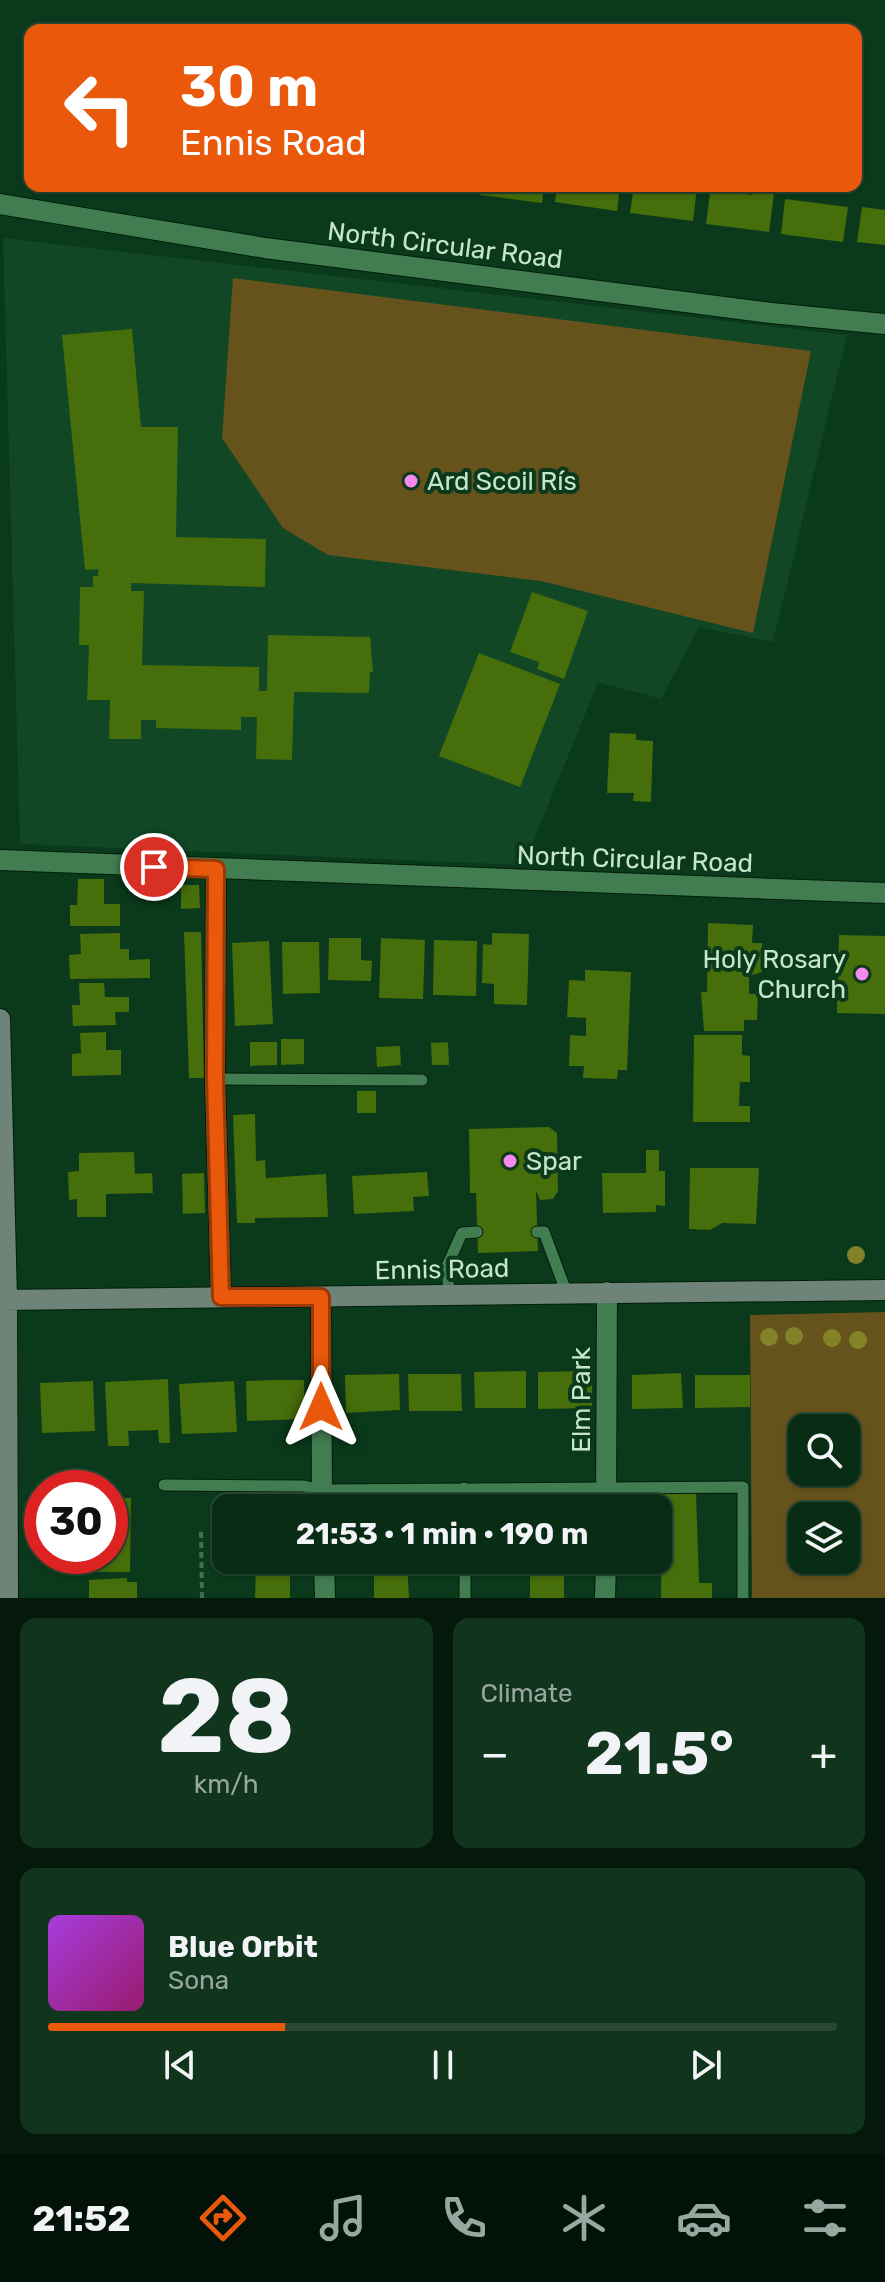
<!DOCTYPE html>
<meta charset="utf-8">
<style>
:root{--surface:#082c14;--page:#11341d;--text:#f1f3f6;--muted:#98a7a0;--line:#294834;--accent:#ea580c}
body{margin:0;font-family:Rubik,sans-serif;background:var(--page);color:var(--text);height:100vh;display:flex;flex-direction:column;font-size:30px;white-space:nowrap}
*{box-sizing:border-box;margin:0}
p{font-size:26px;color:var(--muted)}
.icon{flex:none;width:44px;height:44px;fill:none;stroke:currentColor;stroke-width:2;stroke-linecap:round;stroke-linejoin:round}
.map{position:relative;height:1598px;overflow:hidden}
.drawer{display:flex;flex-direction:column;gap:20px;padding:20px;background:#04180b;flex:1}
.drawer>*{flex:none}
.guide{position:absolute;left:24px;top:24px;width:838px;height:168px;border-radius:16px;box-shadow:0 2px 6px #0004,0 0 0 2px var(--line);background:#ea580c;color:#fff;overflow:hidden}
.fabs{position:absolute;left:788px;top:1414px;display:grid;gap:16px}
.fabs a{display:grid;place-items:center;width:72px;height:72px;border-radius:16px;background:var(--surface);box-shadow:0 2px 6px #0004,0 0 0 2px var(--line);font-size:40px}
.speed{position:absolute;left:24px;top:1470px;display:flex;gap:16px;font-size:40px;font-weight:700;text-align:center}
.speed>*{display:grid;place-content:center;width:104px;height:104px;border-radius:50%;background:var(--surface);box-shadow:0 2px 6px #0004,0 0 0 2px var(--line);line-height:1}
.speed .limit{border:12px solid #d22;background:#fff;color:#111}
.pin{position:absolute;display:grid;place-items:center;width:68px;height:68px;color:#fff;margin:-34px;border:4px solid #fff;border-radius:50%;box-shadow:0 2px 8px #0007}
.me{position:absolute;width:88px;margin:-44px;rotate:0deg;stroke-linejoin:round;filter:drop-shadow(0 0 6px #0008)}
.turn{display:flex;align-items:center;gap:28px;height:168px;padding:0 24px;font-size:36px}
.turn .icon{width:104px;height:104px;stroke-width:2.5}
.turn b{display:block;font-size:56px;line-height:68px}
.big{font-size:60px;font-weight:700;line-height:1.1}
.drawer .tile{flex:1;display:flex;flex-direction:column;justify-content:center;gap:12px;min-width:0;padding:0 28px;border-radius:16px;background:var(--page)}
.drawer .dial{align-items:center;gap:0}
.dial b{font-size:104px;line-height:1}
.song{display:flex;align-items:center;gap:24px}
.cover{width:96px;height:96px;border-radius:12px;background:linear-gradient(135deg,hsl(280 70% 55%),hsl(320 70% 35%))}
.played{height:8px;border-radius:4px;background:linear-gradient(90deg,var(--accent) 30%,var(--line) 30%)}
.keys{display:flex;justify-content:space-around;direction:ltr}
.heat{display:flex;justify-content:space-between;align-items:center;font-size:44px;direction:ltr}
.drawer .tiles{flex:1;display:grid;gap:20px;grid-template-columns:1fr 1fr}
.tile:last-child{grid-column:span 2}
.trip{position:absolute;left:212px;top:1494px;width:460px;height:80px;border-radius:16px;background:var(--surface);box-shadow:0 2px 6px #0004,0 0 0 2px var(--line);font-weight:700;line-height:80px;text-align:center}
.menu{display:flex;height:128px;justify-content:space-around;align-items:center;background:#031208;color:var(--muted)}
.menu .icon{width:56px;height:56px}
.menu .selected{color:var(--accent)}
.menu b{font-size:36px;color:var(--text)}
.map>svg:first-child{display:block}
.built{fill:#114725}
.green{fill:#65531b;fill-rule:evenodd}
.building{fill:#466e0b}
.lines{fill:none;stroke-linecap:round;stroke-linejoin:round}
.lane-casing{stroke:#001e09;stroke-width:13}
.street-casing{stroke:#001e09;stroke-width:22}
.secondary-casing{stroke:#001e09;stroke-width:22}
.path{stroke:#446e51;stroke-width:4;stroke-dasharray:6 4;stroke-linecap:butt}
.lane{stroke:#427d52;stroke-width:11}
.street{stroke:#427d52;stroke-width:20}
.secondary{stroke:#6f8478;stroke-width:20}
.tree{fill:#848228}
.route-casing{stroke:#983908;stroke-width:20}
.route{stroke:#ea580c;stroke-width:14}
.poi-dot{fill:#f788ec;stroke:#0a3a1b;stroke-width:3}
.labels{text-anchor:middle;stroke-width:8;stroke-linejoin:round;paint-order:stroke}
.street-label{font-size:26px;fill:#c7e5cd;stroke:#0a3a1b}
.poi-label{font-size:26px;fill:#c7e5cd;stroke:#0a3a1b;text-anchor:start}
</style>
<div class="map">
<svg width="885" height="1598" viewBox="0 0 885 1598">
<rect width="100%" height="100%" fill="#0a3a1b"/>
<!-- built -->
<path class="built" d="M3,238l844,97 -74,307 -74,-15 -38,72 -63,-17 -74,183 -504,-21z"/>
<!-- green -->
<path class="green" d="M233,278l578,73 -58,282 -212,-52 -213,-26 -45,-27 -61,-90z
M885,1312v286h-133l-2,-283zM802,1428h44v44h-44zM846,1516v44h-44v-44z"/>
<!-- building -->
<path class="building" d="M481,186h63l-2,17 -62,-8z
M557,186h63l-3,25 -62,-9z
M634,186l63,1 -4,34 -63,-8z
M711,186h19l-1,5 23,4 1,-9h22l-6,46 -63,-8z
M785,199l63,8 -5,35 -62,-8z
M862,207l23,3v35l-28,-3z
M132,329l9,98h37l-2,110 90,2 -1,48 -134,-4v8h13l-2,74 117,2v24h8l1,-56 102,2 3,35h-3l-1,21 -75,-1 -2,68 -36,-1 1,-42h-16v13l-85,-2v-8h-15v19h-32l1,-39h-23l2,-55h-10l1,-58h13v-11h5v-7l-13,1 -23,-235z
M532,592l56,19 -24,68 -27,-10 2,-7 -29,-10z
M479,653l81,31 -40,103 -81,-31z
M610,733l26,1v6l17,1 -2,61 -18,-1 1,-8h-27z
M78,879h26v25h16v22h-50v-21h7z
M181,885h18l1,23 -19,1z
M708,923l45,2 -1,18h10v29l-13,4v18h9l-1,26h-13v11h-40l-3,-39h6z
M184,932h17l3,146h-15z
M120,933v16h9v11l21,-1v19l-80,1 -1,-24 12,-1 -1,-20z
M492,933l37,1 -2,71 -33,-1v-20l-12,-1 1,-39 9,1z
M839,935l46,1v78l-48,-1z
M329,938h32v22l11,1 -1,20 -43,-1z
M381,938l44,2 -2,59 -44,-1z
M434,940l43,1 -1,55 -43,-1z
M269,941l4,83 -38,2 -3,-83z
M282,942h37l1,51 -37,1z
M585,970l46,2 -4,98h-9l-1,9 -34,-1 1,-12h-15l1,-31 16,1v-18l-19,-1 2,-37 16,1z
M79,983h25l1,14h24v15h-14l1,13 -43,1 -1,-21h8z
M106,1032v18h15v25l-49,1v-22l9,-1 -1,-20z
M694,1035h48v20l8,1v26h-10l-1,24h11v16h-57z
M281,1039h23v25l-23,1z
M250,1042h27v23l-27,1z
M448,1042l1,23h-17l-1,-22z
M400,1046l1,19 -24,2 -1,-20z
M357,1091h19v22h-19z
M255,1114l1,47 9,-1 1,18 60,-4 2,43 -73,1v5h-18l-4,-108z
M549,1127l8,6 1,58 -5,8 -13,1 -4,-9 2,60 -60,2 -2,-60h-6l-1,-64z
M646,1150h13v21h6v35l-9,-1v7l-53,1 -1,-40h44z
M134,1152l1,22 17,-1 1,20 -47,1v23h-29v-18l-8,1 -1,-28 11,-1v-18z
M690,1168h69l-3,56 -34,-1 -12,7 -21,-1z
M427,1172l2,24 -16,1 1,14 -60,3 -2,-38z
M204,1173l1,40 -22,1 -1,-40z
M526,1371v37h-51l-1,-36z
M592,1371v37l-54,1v-37z
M681,1373l2,35 -51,1v-34z
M399,1374l1,36 -54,3 -1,-38z
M408,1374h53l1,37h-53z
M695,1375h55v32l-55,1z
M168,1379l2,64h-11l-1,-13 -30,1 1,15h-21l-3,-64z
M273,1380h31l1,39 -58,2 -1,-40z
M93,1381l2,50 -53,2 -2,-50z
M234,1381l3,51 -55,2 -3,-50z
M662,1492l34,1 3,90h13v15h-51z
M530,1494h34v14h-35z
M288,1495v13h-34v-12z
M373,1497h35v11h-35z
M110,1498h21l-1,74h-43v-16h23z
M256,1560h34v38h-35z
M374,1560h33l2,38h-35z
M530,1560h34v38h-34z
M127,1578v4h10v16h-48v-18z"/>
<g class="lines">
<!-- lane casing -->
<g class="lane-casing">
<path id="lane" d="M215,1079l207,1
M537,1232h7l23,62
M449,1294l-2,-28 15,-33 15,-1
M164,1485l140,1 18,4 421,-3v111
M464,1488v20
M465,1560v38"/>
</g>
<!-- street casing -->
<g class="street-casing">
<path id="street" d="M0,204l265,44 506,65 114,11
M0,860l885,33
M216,869l-1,210 6,218
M321,1297l1,211
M606,1508l1,-216
M324,1560l1,38
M605,1598l1,-38"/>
</g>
<!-- secondary casing -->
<g class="secondary-casing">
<path id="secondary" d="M0,1019l7,281 1,298
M0,1300l885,-10"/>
</g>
<!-- path -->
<path class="path" d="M201,1532l1,66"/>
<!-- lane -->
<use href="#lane" class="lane"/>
<!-- street -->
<use href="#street" class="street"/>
<!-- secondary -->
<use href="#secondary" class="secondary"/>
</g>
<!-- trees -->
<g class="tree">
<circle cx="856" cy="1255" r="9"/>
<circle cx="794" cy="1336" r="9"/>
<circle cx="769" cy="1337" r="9"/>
<circle cx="832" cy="1338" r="9"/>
<circle cx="858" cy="1340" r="9"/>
</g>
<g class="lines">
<!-- route casing -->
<g class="route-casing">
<path id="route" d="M154,867l62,2 -1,210 6,218h100v110"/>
</g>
<!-- route -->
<use href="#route" class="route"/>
</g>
<!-- markers -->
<g class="poi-dot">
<circle cx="411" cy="481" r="8"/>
<circle cx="862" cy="974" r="8"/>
<circle cx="510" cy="1161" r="8"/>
</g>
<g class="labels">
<!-- street labels -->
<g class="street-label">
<text transform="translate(445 245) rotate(7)" y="9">North Circular Road</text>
<text transform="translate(635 859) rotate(2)" y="9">North Circular Road</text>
<text transform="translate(442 1269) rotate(-1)" y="9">Ennis Road</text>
<text transform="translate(581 1400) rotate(-90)" y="9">Elm Park</text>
</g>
<!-- poi labels -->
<g class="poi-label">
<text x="427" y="490">Ard Scoil Rís</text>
<text x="846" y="968" text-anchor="end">Holy Rosary<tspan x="846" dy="30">Church</tspan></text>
<text x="526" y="1170">Spar</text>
</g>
</g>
</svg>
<div class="fabs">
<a><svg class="icon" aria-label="search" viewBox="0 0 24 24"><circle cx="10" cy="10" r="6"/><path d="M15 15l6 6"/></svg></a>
<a><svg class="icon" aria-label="layers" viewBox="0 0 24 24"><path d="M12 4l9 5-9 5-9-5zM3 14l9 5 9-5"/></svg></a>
</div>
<div class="speed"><div class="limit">30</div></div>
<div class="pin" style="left:154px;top:867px;background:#d93025"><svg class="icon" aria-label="arrive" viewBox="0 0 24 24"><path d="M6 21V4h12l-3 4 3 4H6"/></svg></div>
<svg class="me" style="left:321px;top:1407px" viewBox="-20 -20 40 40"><path d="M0-17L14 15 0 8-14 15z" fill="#ea580c" stroke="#fff" stroke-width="4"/></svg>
<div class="trip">21:53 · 1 min · 190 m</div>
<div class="guide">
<div class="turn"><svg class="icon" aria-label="left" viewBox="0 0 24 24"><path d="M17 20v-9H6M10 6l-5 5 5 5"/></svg><div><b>30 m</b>Ennis Road</div></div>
</div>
</div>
<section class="drawer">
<div class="tiles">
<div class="tile dial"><b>28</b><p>km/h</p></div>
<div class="tile"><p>Climate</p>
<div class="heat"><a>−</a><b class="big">21.5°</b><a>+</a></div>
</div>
<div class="tile">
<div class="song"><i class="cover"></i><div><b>Blue Orbit</b><p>Sona</p></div></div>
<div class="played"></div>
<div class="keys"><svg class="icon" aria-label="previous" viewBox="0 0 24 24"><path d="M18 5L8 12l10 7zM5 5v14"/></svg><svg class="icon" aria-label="pause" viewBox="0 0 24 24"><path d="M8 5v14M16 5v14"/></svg><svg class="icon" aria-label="next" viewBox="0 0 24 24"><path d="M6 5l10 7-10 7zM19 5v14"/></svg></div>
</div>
</div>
</section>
<nav class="menu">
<b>21:52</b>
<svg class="icon selected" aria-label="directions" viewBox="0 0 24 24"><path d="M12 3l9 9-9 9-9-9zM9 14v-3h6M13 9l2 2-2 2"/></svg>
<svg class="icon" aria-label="music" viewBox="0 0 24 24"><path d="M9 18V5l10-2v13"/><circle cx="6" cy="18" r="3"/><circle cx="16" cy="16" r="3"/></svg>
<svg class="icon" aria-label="phone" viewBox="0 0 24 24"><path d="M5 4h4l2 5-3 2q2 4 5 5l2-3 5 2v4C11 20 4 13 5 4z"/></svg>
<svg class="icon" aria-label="climate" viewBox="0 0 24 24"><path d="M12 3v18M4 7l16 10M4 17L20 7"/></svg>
<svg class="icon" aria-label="car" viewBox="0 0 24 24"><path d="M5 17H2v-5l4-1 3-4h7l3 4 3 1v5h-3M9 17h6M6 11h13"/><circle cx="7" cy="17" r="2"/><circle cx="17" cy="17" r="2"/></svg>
<svg class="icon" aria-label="filters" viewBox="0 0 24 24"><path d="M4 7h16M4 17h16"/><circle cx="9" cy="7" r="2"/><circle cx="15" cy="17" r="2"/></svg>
</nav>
